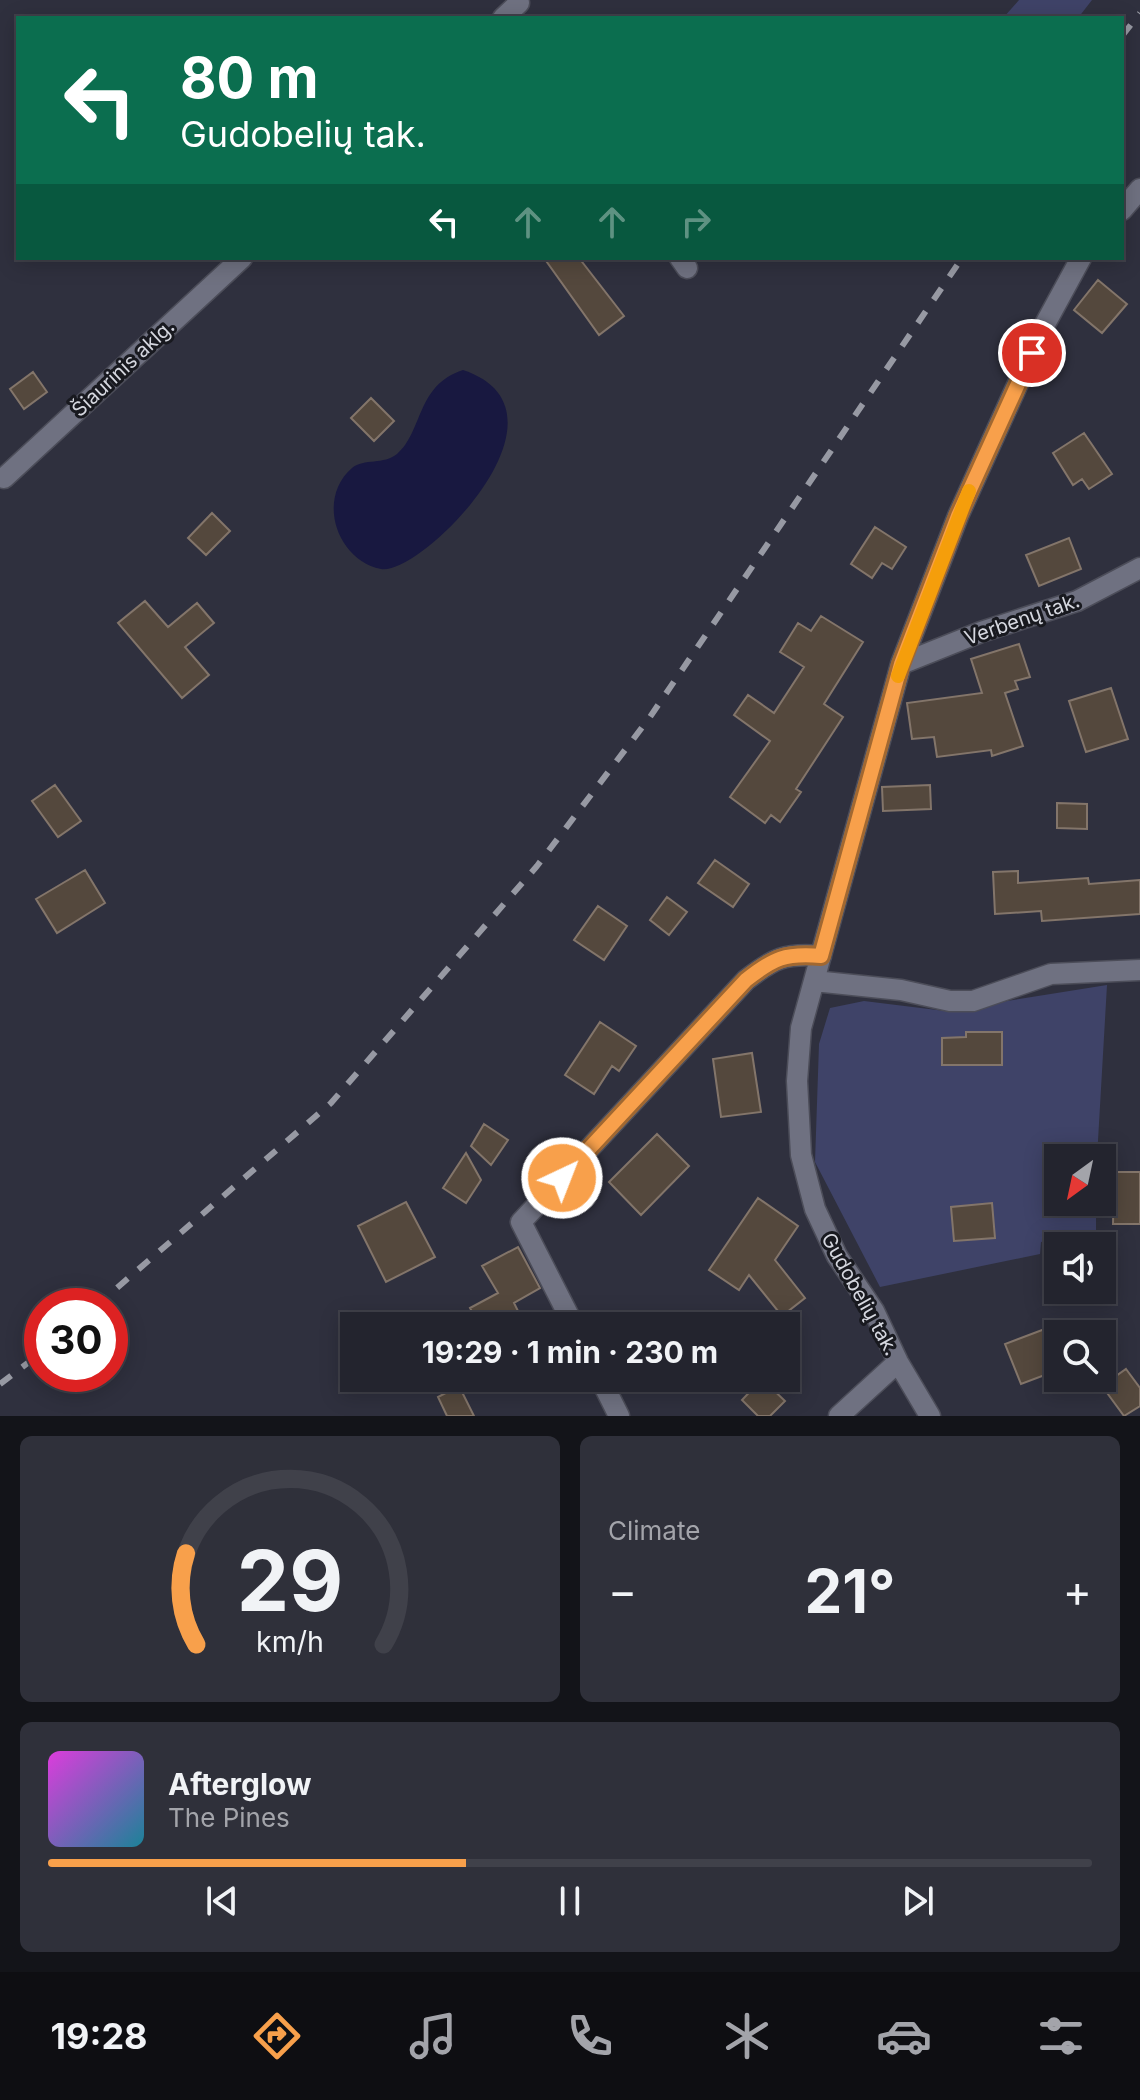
<!DOCTYPE html>
<meta charset="utf-8">
<style>
:root{--surface:#23242e;--page:#2f303a;--text:#f1f3f6;--muted:#a3a4aa;--line:#40414a;--accent:#f8a04b}
body{margin:0;font-family:Inter,sans-serif;background:var(--page);color:var(--text);height:100vh;display:flex;flex-direction:column;font-size:30px;white-space:nowrap}
*{box-sizing:border-box;margin:0}
p{font-size:26px;color:var(--muted)}
.icon{flex:none;width:44px;height:44px;fill:none;stroke:currentColor;stroke-width:2;stroke-linecap:round;stroke-linejoin:round}
.map{position:relative;height:1416px;overflow:hidden}
.side{display:flex;flex-direction:column;gap:20px;padding:20px;background:#131419;flex:1}
.side>*{flex:none}
.top-card{position:absolute;left:16px;top:16px;width:1108px;height:244px;border-radius:0px;box-shadow:0 4px 20px #0003,0 0 0 2px var(--line);background:#0b6e4f;color:#fff;overflow:hidden}
.needle{width:52px;rotate:213deg}
.tools{position:absolute;left:1044px;top:1144px;display:grid;gap:16px}
.tools a{display:grid;place-items:center;width:72px;height:72px;border-radius:0px;background:var(--surface);box-shadow:0 4px 20px #0003,0 0 0 2px var(--line);font-size:40px}
.speed{position:absolute;left:24px;top:1288px;display:flex;gap:16px;font-size:40px;font-weight:700;text-align:center}
.speed>*{display:grid;place-content:center;width:104px;height:104px;border-radius:50%;background:var(--surface);box-shadow:0 4px 20px #0003,0 0 0 2px var(--line);line-height:1}
.speed .limit{border:12px solid #d22;background:#fff;color:#111}
.pin{position:absolute;display:grid;place-items:center;width:68px;height:68px;color:#fff;margin:-34px;border:4px solid #fff;border-radius:50%;box-shadow:0 2px 8px #0007}
.me{position:absolute;width:88px;margin:-44px;rotate:43deg;stroke-linejoin:round;filter:drop-shadow(0 0 6px #0008)}
.turn{display:flex;align-items:center;gap:28px;height:168px;padding:0 32px;font-size:36px}
.turn .icon{width:104px;height:104px;stroke-width:2.5}
.turn b{display:block;font-size:56px;line-height:68px}
.lanes{display:flex;align-items:center;height:76px;padding:0 32px;background:#0003;justify-content:center;gap:40px;direction:ltr}
.lanes .off{opacity:.35}
.big{font-size:60px;font-weight:700;line-height:1.1}
.side .widget{flex:1;display:flex;flex-direction:column;justify-content:center;gap:12px;min-width:0;padding:0 28px;border-radius:12px;background:var(--page)}
.side .dial{align-items:center;gap:0}
.dial svg{height:208px;overflow:visible;fill:none;stroke:var(--line);stroke-width:7;stroke-linecap:round;text-anchor:middle}
.dial text{fill:var(--text);stroke:none}
.song{display:flex;align-items:center;gap:24px}
.cover{width:96px;height:96px;border-radius:12px;background:linear-gradient(135deg,hsl(300 70% 55%),hsl(190 70% 35%))}
.played{height:8px;border-radius:4px;background:linear-gradient(90deg,var(--accent) 40%,var(--line) 40%)}
.keys{display:flex;justify-content:space-around;direction:ltr}
.heat{display:flex;justify-content:space-between;align-items:center;font-size:44px;direction:ltr}
.side .tiles{flex:1;display:grid;gap:20px;grid-template-columns:1fr 1fr}
.widget:last-child{grid-column:span 2}
.trip{position:absolute;left:340px;top:1312px;width:460px;height:80px;border-radius:0px;background:var(--surface);box-shadow:0 4px 20px #0003,0 0 0 2px var(--line);font-weight:700;line-height:80px;text-align:center}
.tabs{display:flex;height:128px;justify-content:space-around;align-items:center;background:#0e0e12;color:var(--muted)}
.tabs .icon{width:56px;height:56px}
.tabs .active{color:var(--accent)}
.tabs b{font-size:36px;color:var(--text)}
.map>svg:first-child{display:block}
.green{fill:#3f4368}
.water{fill:#181840}
.building{fill:#54483d;stroke:#83756a;stroke-width:2}
.lines{fill:none;stroke-linecap:round;stroke-linejoin:round}
.minor-casing{stroke:#4c4d59;stroke-width:23}
.minor{stroke:#6f7181;stroke-width:20}
.rail{stroke:#9799a3;stroke-width:6;stroke-dasharray:14 14;stroke-linecap:butt}
.route-casing{stroke:#a16831;stroke-width:20}
.route{stroke:#f8a04b;stroke-width:14}
.slow{stroke:#f59e0b;stroke-width:14}
.labels{text-anchor:middle;stroke-width:6;stroke-linejoin:round;paint-order:stroke}
.street-label{font-size:20px;fill:#d5d7df;stroke:#18191f}
</style>
<div class="map">
<svg width="1140" height="1416" viewBox="0 0 1140 1416">
<rect width="100%" height="100%" fill="#2f303e"/>
<!-- green -->
<path class="green" d="M1019,0h73l-14,18h-75z
M1107,985l-10,173h-39v44h38v31l-55,9 -1,12 -160,33 -65,-125 4,-118 11,-36 34,-7 81,10z"/>
<!-- water -->
<path class="water" d="M463,370c123,41 -43,207 -82,199 -44,-9 -65,-70 -29,-101 12,-10 32,-3 45,-14 26,-22 19,-69 66,-84z"/>
<!-- building -->
<path class="building" d="M544,258h35l45,58 -25,19z
M1098,280l29,24 -25,29 -28,-23z
M33,372l14,20 -23,17 -14,-20z
M371,398l23,23 -20,20 -23,-23z
M1084,433l28,41 -23,15 -7,-10 -9,6 -20,-32z
M212,513l18,18 -24,24 -18,-17z
M875,527l31,20 -14,22 -10,-6 -10,15 -21,-14z
M1069,538l12,31 -42,17 -13,-31z
M145,601l23,26 29,-24 17,20 -29,24 24,28 -27,23 -64,-75z
M821,616l42,26 -39,62 19,13 -47,72 5,3 -21,30 -9,-7 -6,8 -35,-26 40,-56 -36,-26 14,-20 26,18 30,-46 -24,-15 18,-29 13,8z
M1019,644l11,33 -15,4 3,8 -13,4 18,53 -31,10 -1,-6 -54,7 -3,-20 -22,2 -5,-36 75,-10 -11,-34z
M1111,688l17,51 -42,13 -17,-51z
M55,785l26,36 -23,16 -26,-36z
M930,785l1,24 -48,2 -1,-24z
M1057,803l30,1v25l-30,-1z
M715,860l34,24 -16,23 -35,-24z
M85,870l20,33 -48,30 -21,-34z
M1018,871v12l70,-5 1,6 51,-4v34l-98,7 -1,-10 -46,3 -2,-42z
M667,897l20,15 -18,23 -19,-15z
M598,906l29,20 -23,34 -30,-20z
M600,1022l36,24 -17,25 -7,-5 -18,28 -29,-19z
M966,1032h36v33h-60v-27l24,-1z
M752,1053l9,59 -40,5 -8,-58z
M484,1124l24,16 -17,25 -20,-19z
M657,1134l32,32 -48,49 -32,-33z
M466,1153l15,27 -15,23 -23,-15z
M1114,1172h26v52h-27z
M758,1198l40,28 -23,34 30,38 -23,18 -33,-41 -10,15 -30,-20z
M406,1202l29,55 -49,25 -28,-56z
M992,1203l3,35 -41,3 -3,-34z
M518,1247l22,41 -26,15 5,10 -24,13h-15l-10,-18 28,-15 -16,-27z
M1058,1324v46l-37,14 -16,-40z
M1126,1369l14,19v18l-16,10 -22,-30z
M762,1379l23,22 -15,15h-12l-16,-16z
M459,1386l15,30h-27l-9,-19z"/>
<g class="lines">
<!-- minor casing -->
<g class="minor-casing">
<path id="minor" d="M503,18l16,-15
M1122,210l18,-21
M680,258l7,10
M4,478l238,-220
M901,664l80,-32 96,-31 63,-33
M814,981l87,9 49,11h23l78,-27 89,-4
M574,1326l-53,-104 225,-242c28,-22 39,-27 75,-24
M600,1378l19,38
M839,1416l59,-54
M930,1416l-32,-54 -24,-51 -37,-55 -22,-47 -14,-54 -4,-74 4,-53 100,-364 57,-148 86,-190 37,-68"/>
</g>
<!-- minor -->
<use href="#minor" class="minor"/>
<!-- rail -->
<path class="rail" d="M1122,36l18,-23
M96,1306l235,-203 206,-237 113,-149 312,-459
M0,1384l42,-32"/>
</g>
<g class="lines">
<!-- route casing -->
<g class="route-casing">
<path id="route" d="M562,1178l184,-198c28,-22 39,-27 75,-24l80,-292 57,-148 74,-163"/>
</g>
<!-- route -->
<use href="#route" class="route"/>
<!-- slow -->
<path class="slow" d="M898,676l71,-185"/>
</g>
<g class="labels">
<!-- street labels -->
<g class="street-label">
<text transform="translate(123 368) rotate(-43)" y="7">Šiaurinis aklg.</text>
<text transform="translate(1022 619) rotate(-19)" y="7">Verbenų tak.</text>
<text transform="translate(860 1294) rotate(61)" y="7">Gudobelių tak.</text>
</g>
</g>
</svg>
<div class="tools">
<a><svg class="needle" viewBox="-14 -14 28 28"><path d="M0-13l5 13h-10z" fill="#e53935"/><path d="M0 13l5-13h-10z" fill="#a3a4aa"/></svg></a>
<a><svg class="icon" aria-label="sound" viewBox="0 0 24 24"><path d="M4 9h4l5-4v14l-5-4H4zM17 9q2 3 0 6"/></svg></a>
<a><svg class="icon" aria-label="search" viewBox="0 0 24 24"><circle cx="10" cy="10" r="6"/><path d="M15 15l6 6"/></svg></a>
</div>
<div class="speed"><div class="limit">30</div></div>
<div class="pin" style="left:1032px;top:353px;background:#d93025"><svg class="icon" aria-label="arrive" viewBox="0 0 24 24"><path d="M6 21V4h12l-3 4 3 4H6"/></svg></div>
<svg class="me" style="left:562px;top:1178px" viewBox="-20 -20 40 40"><circle r="17" fill="#f8a04b" stroke="#fff" stroke-width="3"/><path d="M0-11L8 9 0 5-8 9z" fill="#fff"/></svg>
<div class="trip">19:29 · 1 min · 230 m</div>
<div class="top-card">
<div class="turn"><svg class="icon" aria-label="left" viewBox="0 0 24 24"><path d="M17 20v-9H6M10 6l-5 5 5 5"/></svg><div><b>80 m</b>Gudobelių tak.</div></div>
<div class="lanes"><svg class="icon" aria-label="left" viewBox="0 0 24 24"><path d="M17 20v-9H6M10 6l-5 5 5 5"/></svg><svg class="icon off" aria-label="ahead" viewBox="0 0 24 24"><path d="M12 20V5M6 11l6-6 6 6"/></svg><svg class="icon off" aria-label="ahead" viewBox="0 0 24 24"><path d="M12 20V5M6 11l6-6 6 6"/></svg><svg class="icon off" aria-label="right" viewBox="0 0 24 24"><path d="M7 20v-9h11M14 6l5 5-5 5"/></svg></div>
</div>
</div>
<section class="side">
<div class="tiles">
<div class="widget dial"><svg viewBox="0 0 100 80">
<path d="M14 69A42 42 0 1 1 86 69"/>
<path d="M14 69A42 42 0 0 1 10 34" stroke="#f8a04b"/>
<text x="50" y="56" font-size="32" font-weight="700">29</text>
<text x="50" y="72" font-size="11">km/h</text>
</svg></div>
<div class="widget"><p>Climate</p>
<div class="heat"><a>−</a><b class="big">21°</b><a>+</a></div>
</div>
<div class="widget">
<div class="song"><i class="cover"></i><div><b>Afterglow</b><p>The Pines</p></div></div>
<div class="played"></div>
<div class="keys"><svg class="icon" aria-label="previous" viewBox="0 0 24 24"><path d="M18 5L8 12l10 7zM5 5v14"/></svg><svg class="icon" aria-label="pause" viewBox="0 0 24 24"><path d="M8 5v14M16 5v14"/></svg><svg class="icon" aria-label="next" viewBox="0 0 24 24"><path d="M6 5l10 7-10 7zM19 5v14"/></svg></div>
</div>
</div>
</section>
<nav class="tabs">
<b>19:28</b>
<svg class="icon active" aria-label="directions" viewBox="0 0 24 24"><path d="M12 3l9 9-9 9-9-9zM9 14v-3h6M13 9l2 2-2 2"/></svg>
<svg class="icon" aria-label="music" viewBox="0 0 24 24"><path d="M9 18V5l10-2v13"/><circle cx="6" cy="18" r="3"/><circle cx="16" cy="16" r="3"/></svg>
<svg class="icon" aria-label="phone" viewBox="0 0 24 24"><path d="M5 4h4l2 5-3 2q2 4 5 5l2-3 5 2v4C11 20 4 13 5 4z"/></svg>
<svg class="icon" aria-label="climate" viewBox="0 0 24 24"><path d="M12 3v18M4 7l16 10M4 17L20 7"/></svg>
<svg class="icon" aria-label="car" viewBox="0 0 24 24"><path d="M5 17H2v-5l4-1 3-4h7l3 4 3 1v5h-3M9 17h6M6 11h13"/><circle cx="7" cy="17" r="2"/><circle cx="17" cy="17" r="2"/></svg>
<svg class="icon" aria-label="filters" viewBox="0 0 24 24"><path d="M4 7h16M4 17h16"/><circle cx="9" cy="7" r="2"/><circle cx="15" cy="17" r="2"/></svg>
</nav>
